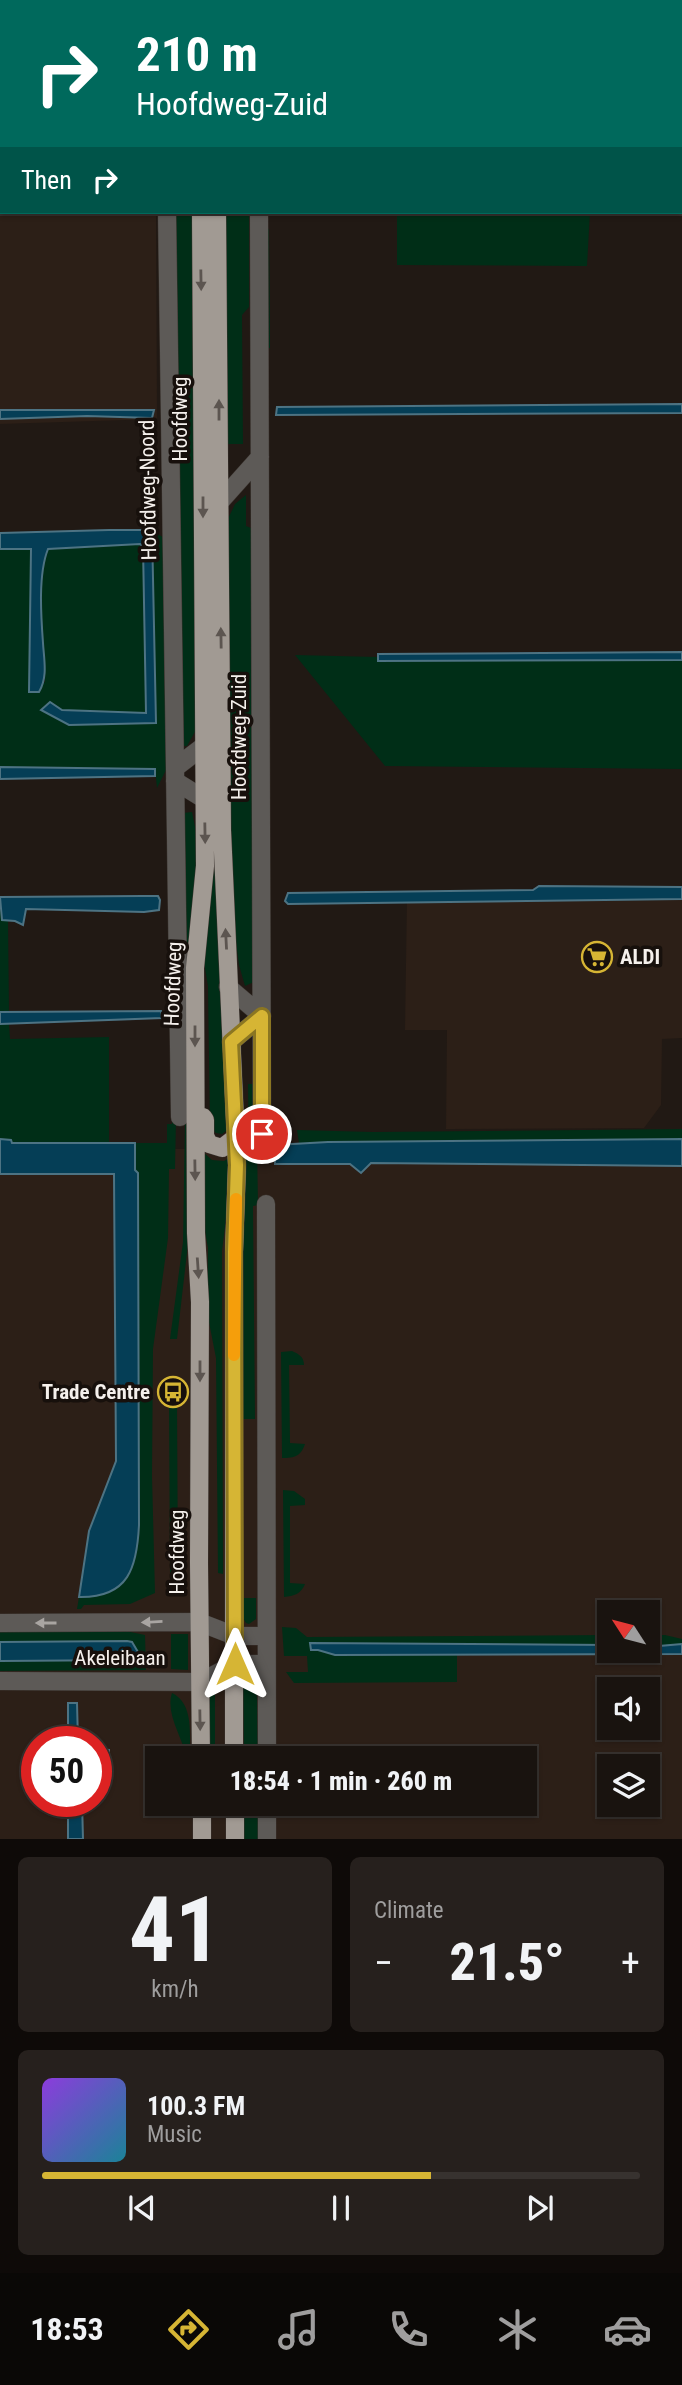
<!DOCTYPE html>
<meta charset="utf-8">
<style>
:root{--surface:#19130f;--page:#26201d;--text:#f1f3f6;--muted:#9f9e9e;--line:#37322f;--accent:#d6b534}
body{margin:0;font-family:"Roboto Condensed",sans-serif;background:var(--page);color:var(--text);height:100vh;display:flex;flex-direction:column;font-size:26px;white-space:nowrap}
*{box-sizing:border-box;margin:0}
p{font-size:23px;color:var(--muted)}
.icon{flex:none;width:38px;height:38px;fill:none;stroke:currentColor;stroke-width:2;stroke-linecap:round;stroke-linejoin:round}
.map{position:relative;height:1839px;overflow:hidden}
.side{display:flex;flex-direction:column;gap:18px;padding:18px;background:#0e0a08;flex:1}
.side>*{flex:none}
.hud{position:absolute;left:0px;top:0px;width:682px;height:214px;box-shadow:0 2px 5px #0004,0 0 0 2px var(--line);background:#00695c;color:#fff;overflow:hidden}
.needle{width:46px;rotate:306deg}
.fabs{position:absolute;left:597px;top:1600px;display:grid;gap:14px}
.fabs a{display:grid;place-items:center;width:63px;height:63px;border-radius:0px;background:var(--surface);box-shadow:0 2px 5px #0004,0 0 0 2px var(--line);font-size:35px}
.speed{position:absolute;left:21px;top:1726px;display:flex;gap:14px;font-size:35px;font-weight:700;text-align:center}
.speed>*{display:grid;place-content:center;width:91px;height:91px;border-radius:50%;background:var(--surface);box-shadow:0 2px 5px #0004,0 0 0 2px var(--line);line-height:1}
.speed .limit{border:10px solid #d22;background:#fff;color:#111}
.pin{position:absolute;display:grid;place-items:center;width:60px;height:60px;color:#fff;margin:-30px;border:4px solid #fff;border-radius:50%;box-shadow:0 2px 7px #0007}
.me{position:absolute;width:77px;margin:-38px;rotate:0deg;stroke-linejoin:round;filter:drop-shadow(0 0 5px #0008)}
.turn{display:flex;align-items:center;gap:24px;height:147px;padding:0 21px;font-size:32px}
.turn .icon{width:91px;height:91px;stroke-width:2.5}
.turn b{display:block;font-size:49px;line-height:60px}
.then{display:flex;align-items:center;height:66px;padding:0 21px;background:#0003;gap:14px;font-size:26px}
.big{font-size:52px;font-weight:800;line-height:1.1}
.side .card{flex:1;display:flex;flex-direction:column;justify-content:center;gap:10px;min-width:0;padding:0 24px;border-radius:10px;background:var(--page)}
.side .dial{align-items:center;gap:0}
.dial b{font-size:91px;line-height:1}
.song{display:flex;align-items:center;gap:21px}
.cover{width:84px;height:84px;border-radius:10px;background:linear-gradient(135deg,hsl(270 70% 55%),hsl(190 70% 35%))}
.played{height:7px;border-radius:4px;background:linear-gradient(90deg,var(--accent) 65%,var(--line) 65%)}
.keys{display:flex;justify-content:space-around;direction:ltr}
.heat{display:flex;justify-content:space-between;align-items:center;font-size:38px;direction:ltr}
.side .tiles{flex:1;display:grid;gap:18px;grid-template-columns:1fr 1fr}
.card:last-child{grid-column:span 2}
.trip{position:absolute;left:145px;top:1746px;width:392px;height:70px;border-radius:0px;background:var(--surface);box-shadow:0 2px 5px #0004,0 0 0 2px var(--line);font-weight:800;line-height:70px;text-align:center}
.tab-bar{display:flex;height:112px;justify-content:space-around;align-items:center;background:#0a0806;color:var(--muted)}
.tab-bar .icon{width:49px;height:49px}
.tab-bar .on{color:var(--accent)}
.tab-bar b{font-size:32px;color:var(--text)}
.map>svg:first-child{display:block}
.built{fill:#2c1f17;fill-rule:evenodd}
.green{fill:#002e17}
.water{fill:#053e56;stroke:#4d7383;stroke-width:2}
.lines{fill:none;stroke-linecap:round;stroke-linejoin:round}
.minor-casing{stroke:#3a332e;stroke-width:19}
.major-casing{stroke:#3a332e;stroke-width:19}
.minor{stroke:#5d5a57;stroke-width:18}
.major{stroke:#a19a93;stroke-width:18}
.oneway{fill:#5c5550}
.oneway2{fill:#a9a5a2}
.route-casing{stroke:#8b7622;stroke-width:18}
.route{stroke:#d6b534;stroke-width:12}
.slow{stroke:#f59e0b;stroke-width:12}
.labels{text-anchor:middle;stroke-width:7;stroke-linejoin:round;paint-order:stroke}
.street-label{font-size:21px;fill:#f5f0ec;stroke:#17100c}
.poi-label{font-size:21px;font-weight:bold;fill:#f5f0ec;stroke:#17100c;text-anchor:start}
</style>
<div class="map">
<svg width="682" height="1839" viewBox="0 0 682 1839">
<rect width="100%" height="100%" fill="#211914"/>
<!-- built -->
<path class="built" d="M0,0h155v2h-153v210h154l1,207 -157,5z
M682,894v144l-20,1 -1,66 -17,23 -198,1 1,-99h-42l2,-132z
M682,1146v693h-682v-689zM609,1612h39v38h-39zM609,1689h39v38h-39zM37,1741h59v60h-59zM158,1759h367v45h-367zM609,1766h39v38h-39z"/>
<!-- green -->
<path class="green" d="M173,212h21l3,516 -10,18h-5z
M205,212l14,754 5,36 6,126 -8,6 -6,-1 -6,-6 -2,-141 -6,-35z
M222,212h27v95l-7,8 1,129h-19z
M397,212h193l-3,54 -190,-1z
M269,229l1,119h-3l-2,-118z
M246,495v31l5,2 3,454 -9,4 -6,-21 -10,-78 -3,-364 9,-19z
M152,530l12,8 3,230 -10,20 -2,-19 -155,-2v-218h31l-2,143 16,-10c-2,-36 -9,-101 3,-133l92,-5 3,3 3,167 -84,-4 7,15 87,-2z
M295,655l83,2v4l304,-1v109l-297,-3z
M192,812l8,40 -12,392 -11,95h-7l13,-97 2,-125 -2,-304z
M0,906l2,14h6l1,92h-9z
M0,1024h9l1,15 99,-2v105l-98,1v-3l-11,-1z
M248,1084h8l2,121 -5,1 2,213h-12l-1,-254 7,-12z
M172,1117l4,1 -1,51h-6l-1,69 -15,111 -1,127 3,117 -25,11 -46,1 -3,4h-4l2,-12h15l45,-72 -1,-351 -3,-4v-27h32v-19h5z
M682,1129v10l-383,4 -2,-13 76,2z
M202,1151l10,9 12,1 5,-3 2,20 -9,73 1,323 -5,-1 -2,-215 -9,-46 1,-64 -8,-45z
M292,1351c7,3 12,6 12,14h-15l1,78 15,1c-4,12 -10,14 -23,14l-1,-106z
M169,1402h8l1,171h-8z
M283,1490l11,1 11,8v6l-15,1v77l15,1c-4,10 -11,12 -21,13z
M243,1598h13v21l-7,5 -3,-1 -3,-5z
M282,1627l14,1 11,9 302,-2v10l-298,-2 7,7 17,5h122v27l-163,1 -8,-11h22l-1,-16h-23z
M116,1629l29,6 1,35 -146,1v-10l130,-1 -3,-19 -127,1v-12z
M171,1634h17v36l-17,-1z
M648,1635h17l17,4v5l-34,3z
M246,1675l4,1 6,15 1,8 1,60h-14l-1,-77 1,-6z
M208,1689h7v70h-6z
M172,1693c23,11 17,44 18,66h-3c-4,-21 -22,-45 -15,-66z
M244,1804h14v35h-14z"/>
<!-- water -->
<path class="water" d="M682,404v9l-406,2 1,-8z
M0,410h154l-2,8 -65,-2 -87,3z
M109,530h43l4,193 -87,2 -28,-15 9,-8 12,8 84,3 -3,-166 -3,-3 -92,5c-10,25 -7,67 -5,94 1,17 5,34 -4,49h-10l2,-143h-31v-16z
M682,652v8l-304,1v-7z
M0,767l155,2v7l-155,3z
M539,886l143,1v12l-394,5 -3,-3 3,-8 245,-3z
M142,896h16l2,4 -1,10 -15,2 -118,-3 -3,16 -8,-4 -13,-1 -2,-23z
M161,1011l1,7 -162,6v-12z
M0,1139l11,1 1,3h123v27l3,3 1,352c-2,42 -10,73 -60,72l10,-66 27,-70 -2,-287h-114z
M682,1139v27l-311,-3 -10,10 -11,-9h-75v-19l53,-3z
M127,1641l5,1 6,10 -8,8 -130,1v-19z
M310,1643l299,2v5h39v-3l34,-3v10l-347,1 -17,-5h-7z
M68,1703h9l1,38h-10z
M96,1749l13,1v28h-13z
M68,1801h14l1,38h-15z"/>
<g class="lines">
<!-- minor casing -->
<g class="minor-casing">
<path id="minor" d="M173,0l1,2
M257,0v2
M167,212l13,905
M259,212l3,922
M218,504l42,-47
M175,768l30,-23
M175,781l29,18
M228,987l34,29
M231,1042l31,-26
M266,1204l1,555
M0,1623l199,-1 36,14h31
M0,1681l200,1 35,-18h31
M267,1804v35"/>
</g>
<!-- major casing -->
<g class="major-casing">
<path id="major" d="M197,0v2
M224,2v-2
M201,212l4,654 -10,102 1,265 4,69 -1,261 2,196
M217,212l5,618 15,335 -3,87v507
M203,1117l2,3v16l4,8 13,4 13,-10
M202,1804v35
M235,1804v35"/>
</g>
<!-- minor -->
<use href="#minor" class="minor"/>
<!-- major -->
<use href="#major" class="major"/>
</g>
<!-- one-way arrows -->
<defs><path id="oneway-solid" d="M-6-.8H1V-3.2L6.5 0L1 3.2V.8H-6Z" transform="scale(1.75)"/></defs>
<g class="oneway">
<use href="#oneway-solid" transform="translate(201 280) rotate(89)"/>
<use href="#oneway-solid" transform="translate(219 410) rotate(-90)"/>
<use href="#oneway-solid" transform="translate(203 507) rotate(90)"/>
<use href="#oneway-solid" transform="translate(221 638) rotate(-91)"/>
<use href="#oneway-solid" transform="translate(205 833) rotate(89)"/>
<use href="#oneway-solid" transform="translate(226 939) rotate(-93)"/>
<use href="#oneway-solid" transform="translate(195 1036) rotate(90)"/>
<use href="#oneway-solid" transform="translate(195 1170) rotate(89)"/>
<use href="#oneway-solid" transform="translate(198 1268) rotate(86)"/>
<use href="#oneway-solid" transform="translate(200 1371) rotate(90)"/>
<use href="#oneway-solid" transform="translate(200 1720) rotate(89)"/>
</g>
<g class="oneway2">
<use href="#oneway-solid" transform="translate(152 1622) rotate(177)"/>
<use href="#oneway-solid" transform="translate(46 1623) rotate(-180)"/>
</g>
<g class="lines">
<!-- route casing -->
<g class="route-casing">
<path id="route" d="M235,1664l-1,-412 3,-87 -6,-123 31,-26v118"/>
</g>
<!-- route -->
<use href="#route" class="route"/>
<!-- slow -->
<path class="slow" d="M234,1355l2,-156"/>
</g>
<!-- icons -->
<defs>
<g id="supermarket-ring" transform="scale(1.575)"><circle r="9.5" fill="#17100c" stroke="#d6b534" stroke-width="1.5"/><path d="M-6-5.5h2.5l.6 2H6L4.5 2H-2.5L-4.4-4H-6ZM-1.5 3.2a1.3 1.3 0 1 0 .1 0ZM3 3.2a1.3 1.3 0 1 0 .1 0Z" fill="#d6b534"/></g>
<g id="bus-ring" transform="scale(1.575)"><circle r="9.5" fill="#17100c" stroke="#d6b534" stroke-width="1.5"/><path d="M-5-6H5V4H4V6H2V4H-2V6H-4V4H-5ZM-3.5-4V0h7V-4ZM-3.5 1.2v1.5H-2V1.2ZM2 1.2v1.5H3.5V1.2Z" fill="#d6b534"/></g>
</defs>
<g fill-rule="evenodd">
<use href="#supermarket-ring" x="597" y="957"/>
<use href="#bus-ring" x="173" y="1392"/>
</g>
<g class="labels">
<!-- street labels -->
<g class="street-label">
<text transform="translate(180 419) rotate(-90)" y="7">Hoofdweg</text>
<text transform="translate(148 490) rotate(-91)" y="7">Hoofdweg-Noord</text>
<text transform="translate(239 737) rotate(-90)" y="7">Hoofdweg-Zuid</text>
<text transform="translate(173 984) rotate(-88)" y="7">Hoofdweg</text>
<text transform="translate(177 1552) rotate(-90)" y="7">Hoofdweg</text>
<text x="120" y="1665">Akeleibaan</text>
</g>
<!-- poi labels -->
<g class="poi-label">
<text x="620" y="964">ALDI</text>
<text x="150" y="1399" text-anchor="end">Trade Centre</text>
</g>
</g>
</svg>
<div class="fabs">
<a><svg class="needle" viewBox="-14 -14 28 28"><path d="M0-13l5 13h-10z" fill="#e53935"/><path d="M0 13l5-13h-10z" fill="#9f9e9e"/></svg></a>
<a><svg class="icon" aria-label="sound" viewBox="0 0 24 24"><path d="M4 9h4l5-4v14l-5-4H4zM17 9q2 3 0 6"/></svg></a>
<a><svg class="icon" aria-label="layers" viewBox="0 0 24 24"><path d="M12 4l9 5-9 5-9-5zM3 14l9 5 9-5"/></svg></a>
</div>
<div class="speed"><div class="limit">50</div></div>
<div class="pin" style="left:262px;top:1134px;background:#d93025"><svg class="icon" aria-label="arrive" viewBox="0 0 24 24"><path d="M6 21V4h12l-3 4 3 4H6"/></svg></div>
<svg class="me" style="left:235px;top:1664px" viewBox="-20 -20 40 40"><path d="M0-17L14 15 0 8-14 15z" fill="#d6b534" stroke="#fff" stroke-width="4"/></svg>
<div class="trip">18:54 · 1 min · 260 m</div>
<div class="hud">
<div class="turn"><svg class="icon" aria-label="right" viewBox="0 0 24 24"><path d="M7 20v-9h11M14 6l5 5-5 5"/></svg><div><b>210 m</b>Hoofdweg-Zuid</div></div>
<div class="then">Then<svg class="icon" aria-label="right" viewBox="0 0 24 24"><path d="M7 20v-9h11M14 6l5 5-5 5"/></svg></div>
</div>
</div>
<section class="side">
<div class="tiles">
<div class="card dial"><b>41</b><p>km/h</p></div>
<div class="card"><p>Climate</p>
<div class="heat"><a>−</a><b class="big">21.5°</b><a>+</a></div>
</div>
<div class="card">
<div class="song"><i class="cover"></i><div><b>100.3 FM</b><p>Music</p></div></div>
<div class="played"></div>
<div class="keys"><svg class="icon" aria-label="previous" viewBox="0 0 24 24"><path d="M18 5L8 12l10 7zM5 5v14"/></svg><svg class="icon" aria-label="pause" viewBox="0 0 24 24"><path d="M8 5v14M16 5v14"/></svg><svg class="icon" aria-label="next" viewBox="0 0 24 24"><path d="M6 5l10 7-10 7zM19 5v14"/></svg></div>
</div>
</div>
</section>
<nav class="tab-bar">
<b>18:53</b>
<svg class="icon on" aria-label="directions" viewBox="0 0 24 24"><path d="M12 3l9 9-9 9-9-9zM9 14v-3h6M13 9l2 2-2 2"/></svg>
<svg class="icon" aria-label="music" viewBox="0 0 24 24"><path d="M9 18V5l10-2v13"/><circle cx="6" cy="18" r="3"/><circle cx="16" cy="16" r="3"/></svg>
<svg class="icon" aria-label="phone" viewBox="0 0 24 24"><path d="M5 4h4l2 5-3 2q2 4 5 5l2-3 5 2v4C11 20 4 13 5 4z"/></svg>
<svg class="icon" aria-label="climate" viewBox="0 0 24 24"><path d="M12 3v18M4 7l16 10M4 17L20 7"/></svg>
<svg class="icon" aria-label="car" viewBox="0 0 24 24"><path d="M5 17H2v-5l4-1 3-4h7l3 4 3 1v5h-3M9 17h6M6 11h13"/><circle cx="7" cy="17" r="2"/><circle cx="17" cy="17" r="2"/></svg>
</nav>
